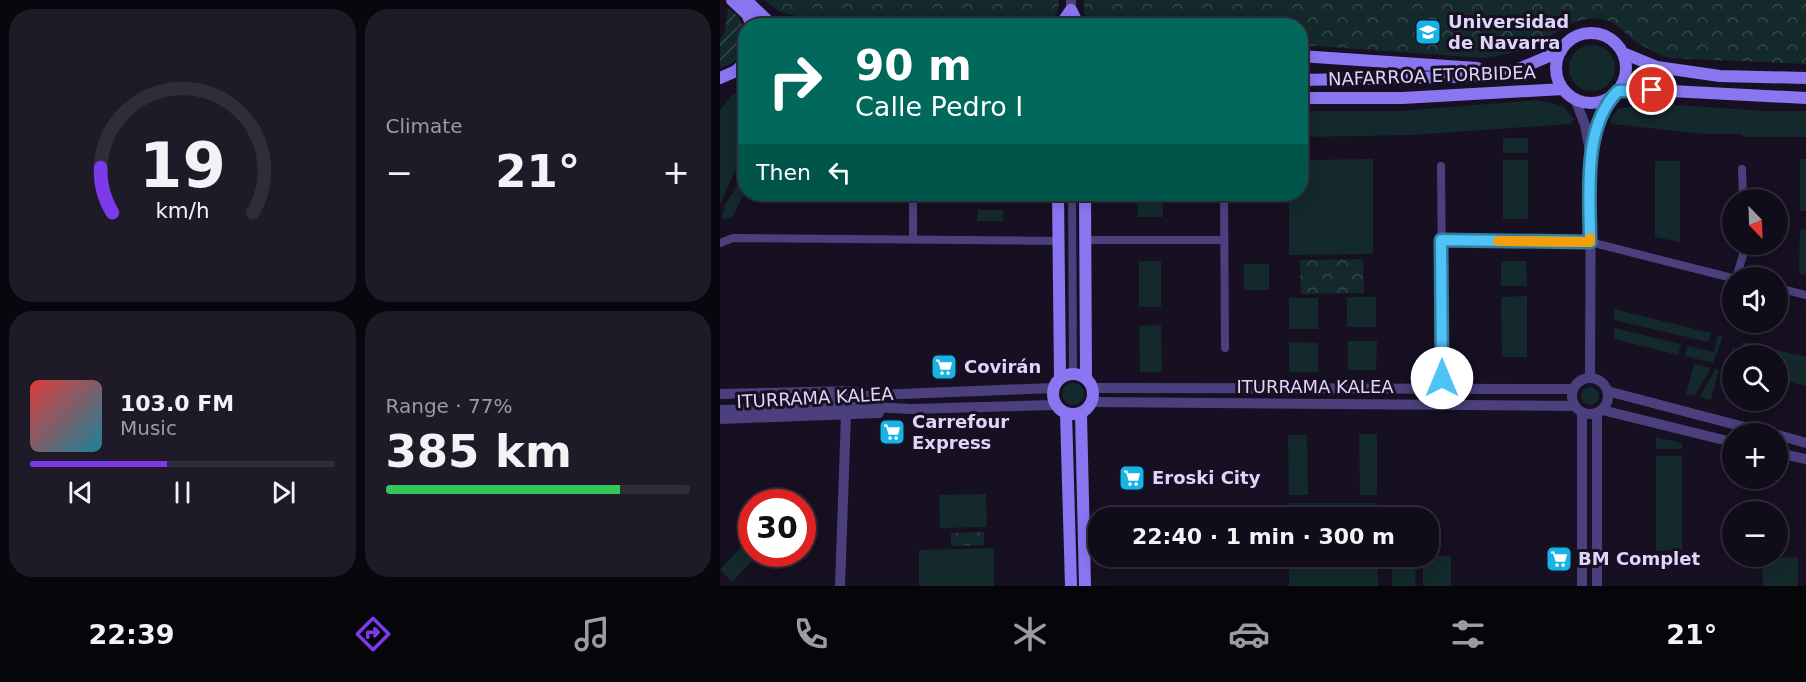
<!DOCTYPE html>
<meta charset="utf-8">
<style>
:root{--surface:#100c1a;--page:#1e1a27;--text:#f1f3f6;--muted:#9c9ba2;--line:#302c39;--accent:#7c3aed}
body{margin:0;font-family:"DejaVu Sans",sans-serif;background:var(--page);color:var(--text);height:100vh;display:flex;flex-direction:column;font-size:22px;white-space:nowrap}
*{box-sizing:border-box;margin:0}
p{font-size:20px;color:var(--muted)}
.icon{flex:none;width:33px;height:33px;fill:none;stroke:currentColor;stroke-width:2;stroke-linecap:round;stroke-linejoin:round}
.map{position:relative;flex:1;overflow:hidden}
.side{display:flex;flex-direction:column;gap:9px;padding:9px;background:#09070e;width:720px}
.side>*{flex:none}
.guide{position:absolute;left:18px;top:18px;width:570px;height:183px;border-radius:24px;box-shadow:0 3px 15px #0003,0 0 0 2px var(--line);background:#00695c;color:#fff;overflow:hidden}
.needle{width:39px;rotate:157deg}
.controls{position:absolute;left:1002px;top:189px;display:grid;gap:12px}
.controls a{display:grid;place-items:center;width:66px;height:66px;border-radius:50%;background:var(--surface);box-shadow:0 3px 15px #0003,0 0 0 2px var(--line);font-size:30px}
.speed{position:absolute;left:18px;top:489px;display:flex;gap:12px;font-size:30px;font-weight:700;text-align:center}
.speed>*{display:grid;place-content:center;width:78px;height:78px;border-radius:50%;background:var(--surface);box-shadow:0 3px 15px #0003,0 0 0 2px var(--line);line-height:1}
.speed .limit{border:9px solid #d22;background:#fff;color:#111}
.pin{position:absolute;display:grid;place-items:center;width:51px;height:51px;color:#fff;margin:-26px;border:3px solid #fff;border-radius:50%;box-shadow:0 2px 6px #0007}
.me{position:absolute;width:66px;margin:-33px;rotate:0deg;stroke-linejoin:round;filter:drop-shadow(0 0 4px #0008)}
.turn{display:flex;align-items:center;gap:21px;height:126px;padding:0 18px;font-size:27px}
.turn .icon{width:78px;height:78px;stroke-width:2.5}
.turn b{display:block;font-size:42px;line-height:51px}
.then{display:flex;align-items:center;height:57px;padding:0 18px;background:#0003;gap:12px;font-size:22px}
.big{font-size:45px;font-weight:800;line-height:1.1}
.side .tile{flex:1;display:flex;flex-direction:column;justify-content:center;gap:9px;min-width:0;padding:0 21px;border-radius:24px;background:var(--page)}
.side .dial{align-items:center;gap:0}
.dial svg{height:156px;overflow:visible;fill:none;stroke:var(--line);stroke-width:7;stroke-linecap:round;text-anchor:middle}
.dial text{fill:var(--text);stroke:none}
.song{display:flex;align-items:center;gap:18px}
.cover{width:72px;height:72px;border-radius:9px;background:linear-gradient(135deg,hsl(0 70% 55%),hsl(190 70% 35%))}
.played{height:6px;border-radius:3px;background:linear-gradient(90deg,var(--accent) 45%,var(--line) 45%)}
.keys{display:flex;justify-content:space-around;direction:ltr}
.heat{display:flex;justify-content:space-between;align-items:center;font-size:33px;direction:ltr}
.charge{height:9px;border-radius:4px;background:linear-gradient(90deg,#34c759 77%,var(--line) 0)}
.side .tiles{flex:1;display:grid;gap:9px;grid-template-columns:repeat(2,1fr)}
.trip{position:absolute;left:368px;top:507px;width:351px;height:60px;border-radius:24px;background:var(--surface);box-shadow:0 3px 15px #0003,0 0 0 2px var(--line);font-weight:800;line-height:60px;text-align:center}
.tab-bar{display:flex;height:96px;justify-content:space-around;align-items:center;background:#06050a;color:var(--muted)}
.tab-bar .icon{width:42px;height:42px}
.tab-bar .selected{color:var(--accent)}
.tab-bar b{font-size:27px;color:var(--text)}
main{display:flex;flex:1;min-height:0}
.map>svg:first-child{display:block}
.grass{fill:#14292c}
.forest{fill:url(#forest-crowns)}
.garden{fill:url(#garden-furrows)}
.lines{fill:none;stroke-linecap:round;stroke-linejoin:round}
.minor{stroke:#4b407d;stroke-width:8}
.tertiary{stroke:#4b407d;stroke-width:10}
.secondary{stroke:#8b76f2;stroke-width:12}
.route-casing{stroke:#337fa1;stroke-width:15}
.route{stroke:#4fc3f7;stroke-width:10}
.slow{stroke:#f59e0b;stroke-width:10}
.labels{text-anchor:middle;stroke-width:6;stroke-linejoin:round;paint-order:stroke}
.poi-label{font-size:18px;font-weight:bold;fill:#dfd5fb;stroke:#161022;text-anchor:start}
.street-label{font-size:18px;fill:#dfd5fb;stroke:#161022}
</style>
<main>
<section class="side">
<div class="tiles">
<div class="tile dial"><svg viewBox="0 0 100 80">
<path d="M14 69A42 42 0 1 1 86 69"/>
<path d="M14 69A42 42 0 0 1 8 46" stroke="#7c3aed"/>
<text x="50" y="56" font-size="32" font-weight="700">19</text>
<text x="50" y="72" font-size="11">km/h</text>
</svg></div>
<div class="tile"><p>Climate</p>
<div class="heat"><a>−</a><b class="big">21°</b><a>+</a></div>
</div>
<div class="tile">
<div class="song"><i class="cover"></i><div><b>103.0 FM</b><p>Music</p></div></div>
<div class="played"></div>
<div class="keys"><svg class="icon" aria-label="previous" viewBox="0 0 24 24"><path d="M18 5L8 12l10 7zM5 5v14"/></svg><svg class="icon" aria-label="pause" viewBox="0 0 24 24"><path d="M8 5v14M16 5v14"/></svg><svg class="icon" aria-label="next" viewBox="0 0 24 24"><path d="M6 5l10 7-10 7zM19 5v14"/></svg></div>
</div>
<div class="tile"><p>Range · 77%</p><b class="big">385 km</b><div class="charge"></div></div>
</div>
</section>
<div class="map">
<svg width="1086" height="586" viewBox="0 0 1086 586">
<defs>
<pattern id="forest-crowns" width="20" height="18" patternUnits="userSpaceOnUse" patternTransform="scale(1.5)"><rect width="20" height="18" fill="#14292c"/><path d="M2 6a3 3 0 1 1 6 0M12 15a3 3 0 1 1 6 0" fill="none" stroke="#36474c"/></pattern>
<pattern id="garden-furrows" width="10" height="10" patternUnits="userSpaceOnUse" patternTransform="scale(1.5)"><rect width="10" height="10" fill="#14292c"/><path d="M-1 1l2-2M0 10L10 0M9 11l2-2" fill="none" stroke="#36474c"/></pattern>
</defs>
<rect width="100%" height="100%" fill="#161022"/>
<!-- grass -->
<path class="grass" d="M849 68a23 23 0 1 1 46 0a23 23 0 1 1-46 0Z
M23,88h2v72l-12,15 -13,30v-95l11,-14z
M817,100l26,6 11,13 -4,5 -159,11 -110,2v-26h99z
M930,103l114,8h42v26h-62l-3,-3h-38l-91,-10 -2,-4 8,-11z
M783,138h25v15h-25z
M653,159v95l-84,1v-61h11l1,-34z
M1080,159h6v52h-6z
M783,160h25v59h-25z
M935,161h25v81l-25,-5z
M25,173v19l-13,26 -11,1 4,-14z
M417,194h26v23h-25z
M258,210h25v11h-26z
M1082,229h4v46l-7,-2 1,-42z
M419,261h22v46h-22z
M781,261h25l1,25h-26z
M524,264h25v26h-25z
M807,296v61h-25l-1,-60z
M627,297h29v30h-29z
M569,298h29v31h-29z
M894,309l97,24 -3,9 -94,-22z
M441,325l1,47h-22l-1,-46z
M894,328l67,16 -3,11 -64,-16z
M998,335l5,1 -10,27 -28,-7 2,-10 27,6z
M628,341h29l-1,29h-28z
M569,342l29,1v29h-29z
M1023,342l63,15v29l-28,-7v-23h-46v12l-4,-1 5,-19 8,2z
M974,364l17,4 -16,28 -9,-2z
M995,369l4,1 -8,30 -11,-3z
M342 394a11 11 0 1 1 22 0a11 11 0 1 1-22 0Z
M861 396a9 9 0 1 1 18 0a9 9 0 1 1-18 0Z
M639,434h18v61h-17z
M568,435h19l1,60h-19z
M936,437l26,6v6h-26z
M936,456h26v94l-26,1z
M266,494l1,33 -47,1 -1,-33z
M569,503h88v14h-88z
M555,510v6l-55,1v-6z
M31,536l1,18h7l-27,28 -12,-12z
M274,548v38h-75v-36z
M708,556h23v30h-28v-29z
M569,557h89v29h-89z
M672,557h24l-1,29h-23z
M1078,557v29h-35l-1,-28z"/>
<!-- forest -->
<path class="forest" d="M44,0h295c0,12 -4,20 -14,25h-216l-49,-13z
M364,0h722v64l-137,-6c-14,-5 -25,-11 -37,-19 -8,-7 -16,-16 -26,-19 -28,-8 -50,15 -73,26 -16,7 -33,10 -50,12l-182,-13 -1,-19 -209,-1 -7,-12z
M643,259l1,34 -63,1 -1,-34z
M264,532v13l-33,1v-13z"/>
<!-- garden -->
<path class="garden" d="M8,8c16,8 21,31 11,46 -4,8 -11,11 -19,14v-27l5,-9z"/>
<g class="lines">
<!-- minor -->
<path class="minor" d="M721,166l2,224
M1022,169l1,31
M352,194l1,179
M504,194l1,154
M193,239v-45
M365,240h139
M721,240l149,2 142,36
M0,243l13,-5 326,3
M1016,278l7,-23v-11
M1058,288l28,7"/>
<!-- tertiary -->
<path class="tertiary" d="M351,0v26
M855,99l10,26 6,31 -1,222
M874,147l2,-22 16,-28
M852 396a18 18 0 1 1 36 0a18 18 0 1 1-36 0Z
M374,388l479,1
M887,391l164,43
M0,394l134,-3
M106,400l49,-5 178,-7
M373,402l481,4
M0,410l135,-4 56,3 144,-4
M882,410l130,32
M862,413v173
M877,413v173
M0,419l159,-6
M1058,435l28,8
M1058,453l28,6
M120,586l6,-171"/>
<!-- secondary -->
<path class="secondary" d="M12,0l15,14 5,12
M26,0l27,26
M340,26l11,-16 8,16
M836 68a35 35 0 1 1 70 0a35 35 0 1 1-70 0Z
M903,53l34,14 63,9 86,2
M580,56l177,12
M0,78l16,-7 10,-10
M580,80l155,-3 45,-3 21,-6 40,-17
M898,91l34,-1 154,8
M580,98h102l161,-9
M338,194l2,184
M365,194l1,182
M333 394a20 20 0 1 1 40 0a20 20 0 1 1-40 0Z
M346,413l5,173
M361,414l4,172"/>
</g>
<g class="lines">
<!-- route casing -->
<g class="route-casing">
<path id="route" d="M722,378l-1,-138 149,2c0,-47 -8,-116 28,-151l34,-1"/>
</g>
<!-- route -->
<use href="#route" class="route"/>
<!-- slow -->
<path class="slow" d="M778,241l92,1v-4"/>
</g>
<!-- icons -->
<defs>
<g id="university-square" transform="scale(1.35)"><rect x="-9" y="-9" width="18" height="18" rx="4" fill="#16b3e6" stroke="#161022"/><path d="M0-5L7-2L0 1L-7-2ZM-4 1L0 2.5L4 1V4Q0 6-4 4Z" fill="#fff"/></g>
<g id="supermarket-square" transform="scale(1.35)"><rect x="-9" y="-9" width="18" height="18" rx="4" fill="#16b3e6" stroke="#161022"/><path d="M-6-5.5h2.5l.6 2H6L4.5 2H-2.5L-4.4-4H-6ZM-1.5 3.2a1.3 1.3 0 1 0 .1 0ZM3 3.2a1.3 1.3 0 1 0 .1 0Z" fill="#fff"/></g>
</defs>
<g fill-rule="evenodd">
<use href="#university-square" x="708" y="32"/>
<use href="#supermarket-square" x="224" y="367"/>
<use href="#supermarket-square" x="172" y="432"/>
<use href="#supermarket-square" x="412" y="478"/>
<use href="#supermarket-square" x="839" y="559"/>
</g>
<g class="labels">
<!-- poi labels -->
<g class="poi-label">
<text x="728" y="28">Universidad<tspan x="728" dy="21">de Navarra</tspan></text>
<text x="244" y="373">Covirán</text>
<text x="192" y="428">Carrefour<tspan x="192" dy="21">Express</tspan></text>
<text x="432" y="484">Eroski City</text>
<text x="858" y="565">BM Complet</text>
</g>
<!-- street labels -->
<g class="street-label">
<text transform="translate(712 76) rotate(-2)" y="6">NAFARROA ETORBIDEA</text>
<text x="595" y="393">ITURRAMA KALEA</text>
<text transform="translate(95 398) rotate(-3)" y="6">ITURRAMA KALEA</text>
</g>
</g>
</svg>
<div class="controls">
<a><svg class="needle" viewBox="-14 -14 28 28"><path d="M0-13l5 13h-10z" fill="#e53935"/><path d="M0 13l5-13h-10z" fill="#9c9ba2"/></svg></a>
<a><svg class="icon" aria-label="sound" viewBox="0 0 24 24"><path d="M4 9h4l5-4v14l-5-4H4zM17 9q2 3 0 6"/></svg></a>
<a><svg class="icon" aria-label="search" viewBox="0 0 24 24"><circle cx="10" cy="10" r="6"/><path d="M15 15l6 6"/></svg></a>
<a>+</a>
<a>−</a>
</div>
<div class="speed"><div class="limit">30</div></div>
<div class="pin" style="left:932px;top:90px;background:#d93025"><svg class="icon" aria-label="arrive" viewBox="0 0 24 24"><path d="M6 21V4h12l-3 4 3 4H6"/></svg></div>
<svg class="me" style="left:722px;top:378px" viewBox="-20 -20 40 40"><circle r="19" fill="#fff"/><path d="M0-13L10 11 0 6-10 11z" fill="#4fc3f7"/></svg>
<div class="trip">22:40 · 1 min · 300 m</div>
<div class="guide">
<div class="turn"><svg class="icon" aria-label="right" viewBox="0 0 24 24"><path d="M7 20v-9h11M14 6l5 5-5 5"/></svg><div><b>90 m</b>Calle Pedro I</div></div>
<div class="then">Then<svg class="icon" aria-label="left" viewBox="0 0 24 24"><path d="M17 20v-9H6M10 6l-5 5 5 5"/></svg></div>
</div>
</div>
</main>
<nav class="tab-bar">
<b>22:39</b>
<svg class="icon selected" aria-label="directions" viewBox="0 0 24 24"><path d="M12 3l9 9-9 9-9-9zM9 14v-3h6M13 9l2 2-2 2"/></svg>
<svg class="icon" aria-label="music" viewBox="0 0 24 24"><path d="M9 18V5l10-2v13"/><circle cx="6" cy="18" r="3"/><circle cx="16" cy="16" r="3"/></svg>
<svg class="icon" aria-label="phone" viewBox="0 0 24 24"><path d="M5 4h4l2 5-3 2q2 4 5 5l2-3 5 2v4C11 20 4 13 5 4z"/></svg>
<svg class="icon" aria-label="climate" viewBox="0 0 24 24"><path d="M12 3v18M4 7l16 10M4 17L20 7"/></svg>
<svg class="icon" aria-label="car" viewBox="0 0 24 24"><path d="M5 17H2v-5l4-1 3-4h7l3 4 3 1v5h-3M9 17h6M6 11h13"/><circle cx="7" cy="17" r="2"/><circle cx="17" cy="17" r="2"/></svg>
<svg class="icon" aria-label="filters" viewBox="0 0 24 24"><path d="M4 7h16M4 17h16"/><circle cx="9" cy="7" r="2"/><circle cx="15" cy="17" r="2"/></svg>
<b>21°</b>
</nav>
